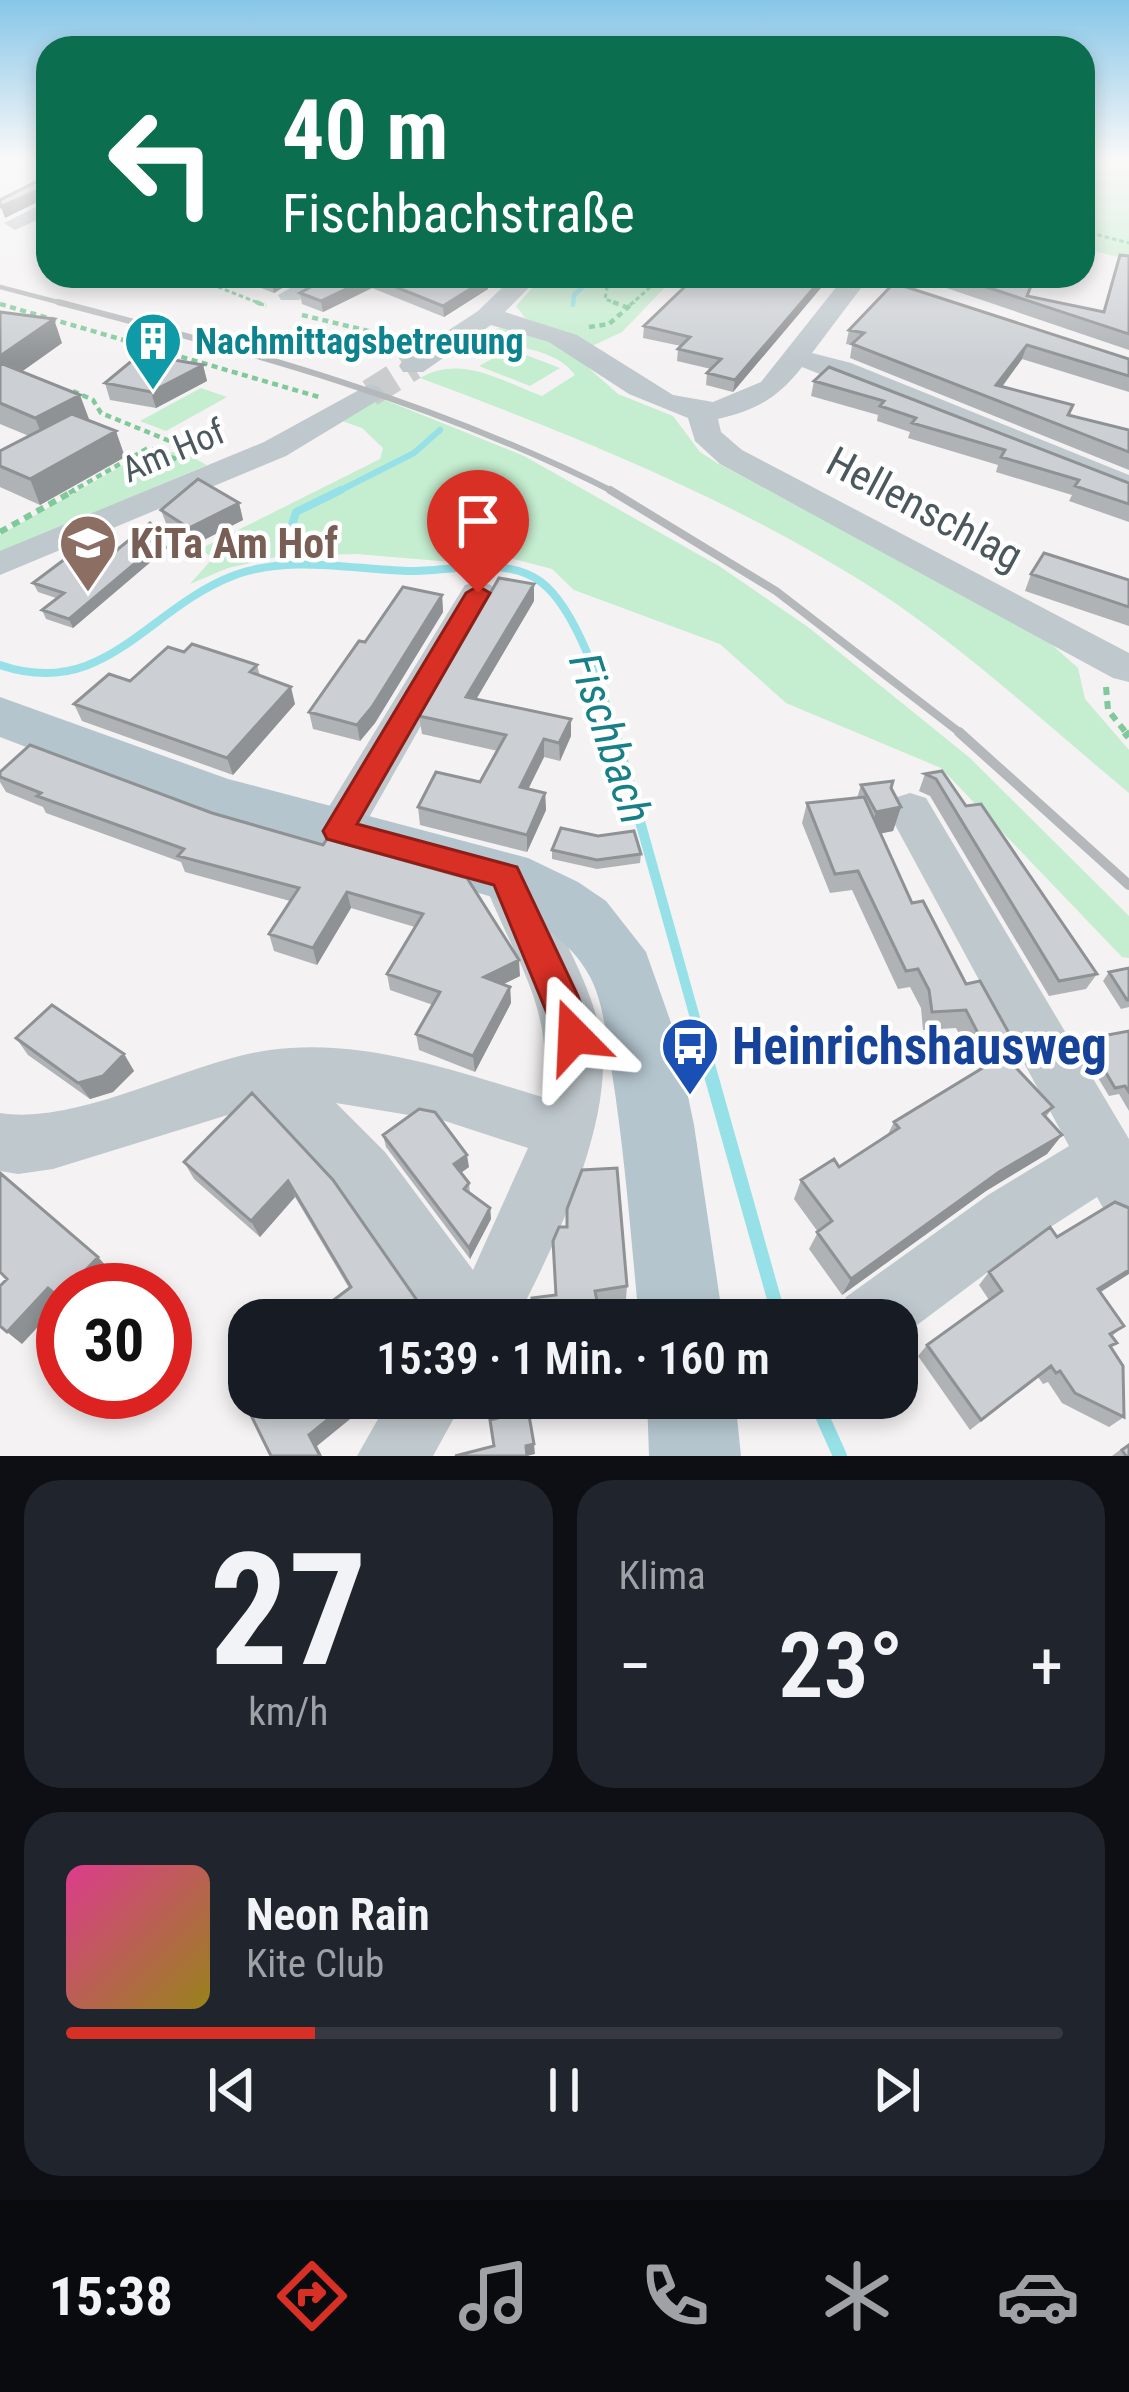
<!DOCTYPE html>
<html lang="de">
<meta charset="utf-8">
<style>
:root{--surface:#171b24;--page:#20242c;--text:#f1f3f6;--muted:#9ea1a6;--line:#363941;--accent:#d93025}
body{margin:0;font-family:"Roboto Condensed",sans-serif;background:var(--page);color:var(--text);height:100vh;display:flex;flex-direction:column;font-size:45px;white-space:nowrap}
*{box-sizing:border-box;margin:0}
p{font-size:39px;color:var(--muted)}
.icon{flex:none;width:66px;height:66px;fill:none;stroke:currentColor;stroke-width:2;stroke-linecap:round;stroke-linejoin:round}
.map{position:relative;height:1456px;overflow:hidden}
.side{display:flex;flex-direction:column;gap:24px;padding:24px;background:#0d0f14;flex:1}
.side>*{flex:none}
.hud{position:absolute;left:36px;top:36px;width:1059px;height:252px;border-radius:36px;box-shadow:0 6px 18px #0003;background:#0b6e4f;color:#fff;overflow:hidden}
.speed{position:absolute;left:36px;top:1263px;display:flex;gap:24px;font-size:60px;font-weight:700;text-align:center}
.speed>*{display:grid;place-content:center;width:156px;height:156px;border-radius:50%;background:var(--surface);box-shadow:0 6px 18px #0003;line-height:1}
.speed .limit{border:18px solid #d22;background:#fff;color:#111}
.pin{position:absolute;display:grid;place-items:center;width:102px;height:102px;color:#fff;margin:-123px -51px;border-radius:50% 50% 50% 0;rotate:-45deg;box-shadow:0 0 12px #0007}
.pin .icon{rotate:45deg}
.me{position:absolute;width:132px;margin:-66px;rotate:339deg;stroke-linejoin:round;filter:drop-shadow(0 0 9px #0008)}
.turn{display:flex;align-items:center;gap:42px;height:252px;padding:0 48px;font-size:54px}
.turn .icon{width:156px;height:156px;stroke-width:2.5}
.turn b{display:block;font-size:84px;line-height:102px}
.big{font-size:90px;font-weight:600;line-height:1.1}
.side .tile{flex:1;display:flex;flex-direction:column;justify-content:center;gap:18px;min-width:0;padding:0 42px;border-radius:36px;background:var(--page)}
.side .dial{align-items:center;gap:0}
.dial b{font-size:156px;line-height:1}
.song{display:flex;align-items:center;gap:36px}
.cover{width:144px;height:144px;border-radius:18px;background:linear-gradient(135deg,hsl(330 70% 55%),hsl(50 70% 35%))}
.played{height:12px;border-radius:6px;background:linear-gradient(90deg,var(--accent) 25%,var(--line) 25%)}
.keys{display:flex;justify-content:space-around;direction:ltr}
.heat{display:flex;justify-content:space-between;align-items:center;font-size:66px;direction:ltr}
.side .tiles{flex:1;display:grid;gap:24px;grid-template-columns:1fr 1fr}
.tile:last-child{grid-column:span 2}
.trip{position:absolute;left:228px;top:1299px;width:690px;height:120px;border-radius:36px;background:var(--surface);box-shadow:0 6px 18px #0003;font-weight:600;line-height:120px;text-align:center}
.menu{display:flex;height:192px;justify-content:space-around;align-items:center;background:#090b0e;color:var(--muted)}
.menu .icon{width:84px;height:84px}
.menu .on{color:var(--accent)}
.menu b{font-size:54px;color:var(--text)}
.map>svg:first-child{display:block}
.green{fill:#c5edcf}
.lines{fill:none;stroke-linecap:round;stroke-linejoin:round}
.stream-far4{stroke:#95e1e7;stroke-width:4.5}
.stream-far3{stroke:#95e1e7;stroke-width:6}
.stream-far2{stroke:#95e1e7;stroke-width:8}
.stream-far1{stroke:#95e1e7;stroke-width:10}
.stream{stroke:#95e1e7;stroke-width:14}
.minor-tunnel{stroke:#cacccd;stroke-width:28;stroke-dasharray:28 15;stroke-linecap:butt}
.path-far3{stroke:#7fc99a;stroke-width:3;stroke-dasharray:4.5 3;stroke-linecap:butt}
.path-far2{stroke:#7fc99a;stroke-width:4.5;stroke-dasharray:6 4.5;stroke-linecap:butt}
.path-far1{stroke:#7fc99a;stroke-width:6;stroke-dasharray:8 6;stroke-linecap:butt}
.path{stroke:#7fc99a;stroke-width:8;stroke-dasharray:10 8;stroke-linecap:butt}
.minor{fill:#bfc8cd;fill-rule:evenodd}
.major{fill:#b4c5ce;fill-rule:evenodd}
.rail-far3{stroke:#b5b8bb;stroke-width:4.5}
.rail-far2{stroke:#b5b8bb;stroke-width:6}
.rail-far1{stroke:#b5b8bb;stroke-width:8}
.rail{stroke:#b5b8bb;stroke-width:10}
.wall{fill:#afb3b6}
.shaded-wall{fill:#8f9294}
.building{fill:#ccd0d4;stroke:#8f9294;stroke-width:3}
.route{fill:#d93025;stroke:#8d1f18;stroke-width:3}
.labels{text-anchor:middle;stroke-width:9;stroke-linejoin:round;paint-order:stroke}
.far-culture-label{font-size:36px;font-weight:bold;fill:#0d838f;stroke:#fff;text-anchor:start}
.far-street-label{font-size:36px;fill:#4b585e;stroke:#fff}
.street-label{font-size:42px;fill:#4b585e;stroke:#fff}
.education-label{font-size:42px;font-weight:bold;fill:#785e54;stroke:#fff;text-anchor:start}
.water-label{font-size:45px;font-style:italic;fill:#167f87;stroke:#fff}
.near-transit-label{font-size:51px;font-weight:bold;fill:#164399;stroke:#fff;text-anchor:start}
</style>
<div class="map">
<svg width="1129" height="1456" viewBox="0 0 1129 1456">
<rect width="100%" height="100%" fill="#f4f2f2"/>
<!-- green -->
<path class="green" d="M1083,159h46v101l-46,-12z
M543,276h133l-54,56 -30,14 -67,-28 -9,-12z
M500,328l46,11 28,16 44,39 55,22 27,36 17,11 325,173 36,32 7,31 44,51v43c-89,-74 -176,-156 -274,-216 -135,-83 -287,-144 -435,-199 41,-24 81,3 122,18l33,-21c-18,-26 -60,-28 -89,-35l-26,16 -9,-3 31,-20z
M510,349l50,19 -30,18 -51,-20z
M201,388l26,9 -61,34 -26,-10z
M375,396l149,60 195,110 89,61 162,131 159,158v42l-7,-1 -181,-189 -155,-65 -66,-59 -146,-54 -22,-21 -42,-11 -58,4 -95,-8 -76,2 -53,12 -38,16 23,-26 -13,-9 180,-90 3,-11 -21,-20 -20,-7z
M180,451l27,14 -207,88v-18l136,-77z"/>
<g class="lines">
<!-- stream-far4 -->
<path class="stream-far4" d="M573,305l1,-10 21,-19"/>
<!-- stream-far3 -->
<path class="stream-far3" d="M335,493l79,-40 26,-23"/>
<!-- stream-far2 -->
<path class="stream-far2" d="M280,564l16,-52 45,-22
M0,665c105,36 147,-57 235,-90 55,-20 115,-6 172,-4 41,1 98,-16 134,11 36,27 62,111 75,153"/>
<!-- stream-far1 -->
<path class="stream-far1" d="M615,732l89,318"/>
<!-- stream -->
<path class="stream" d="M703,1047l77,273
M814,1398l26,58"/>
<!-- minor-tunnel -->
<path class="minor-tunnel" d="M370,393l43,-27"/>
<!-- path-far3 -->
<path class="path-far3" d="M1083,231l46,12
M190,276l74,29
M599,283l8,5 -2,11 16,6
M630,305l33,-29"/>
<!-- path-far2 -->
<path class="path-far2" d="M256,302l10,4
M613,302l13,5
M0,304l319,93
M302,315l104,25
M589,327l20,-3 25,-22
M73,391l20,9 8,13 76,31
M69,493l79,-45 33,13"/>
<!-- path-far1 -->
<path class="path-far1" d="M0,532l75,-42
M1106,687l2,23 20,25"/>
<!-- path -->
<path class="path" d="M1125,732l4,5"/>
<!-- minor -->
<path class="minor" d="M48,201v14l-33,15 -11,-7z
M311,276h31l-43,24h-18l-3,-5z
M514,276h26l-35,36 72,23 96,60 40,7 48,-20 84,-106h25l-58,77 39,10 278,112v21l-327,-129c-24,31 -46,43 -84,52l3,13 21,18 387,203v29l-16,-4 -393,-214 -25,-23 -7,-23 -59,-24 -80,-52 -58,-17 -68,47h-20l-4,-6 4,-6 75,-49z
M370,384l10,3 4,6 -4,6 -94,57 -286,119v-24l264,-109z
M478,582l13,3 5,8 -142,251 -16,5 -16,-5 -7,-13 7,-13 138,-225 5,-8z
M910,793l16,5 203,341v87l-21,-9 -11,-20 -65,42 -135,101v-20h-61l10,-23 142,-102 81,-49 -182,-336 7,-12z
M506,857l17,5c27,52 64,111 77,168 18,85 -45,215 -84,290l-87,-2 -86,-124 -83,-89 -207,64 -35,5 -18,-3v-58c79,13 189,-52 270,-63 91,-13 186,21 272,47 15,-90 -31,-141 -60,-221l7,-14zM336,1103l109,18 83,27 -55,122 -88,-118z
M390,1398h75l-32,58h-76z"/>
<!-- major -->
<path class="major" d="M0,697l228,82 300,79 50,24 28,19 40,51 29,82 19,91 29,195h-84c-8,-82 -14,-165 -27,-247 -5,-28 -7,-63 -19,-90 -20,-44 -63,-66 -104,-87l-291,-83 -198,-76z
M647,1398h88l6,58h-92z"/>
<!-- rail-far3 -->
<path class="rail-far3" d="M0,287l69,18"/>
<!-- rail-far2 -->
<path class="rail-far2" d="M58,302c195,51 376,99 558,191"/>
<!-- rail-far1 -->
<path class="rail-far1" d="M610,490l166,101 187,144"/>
<!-- rail -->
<path class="rail" d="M959,732l170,153"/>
</g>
<!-- wall -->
<path class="wall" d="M48,206v18l-7,-1 -3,-10z
M1129,256v94l-218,-74h124l-7,20 75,16 13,-44z
M254,276h48l-28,17 -18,-7z
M330,276h155l3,13 -44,28 -72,-29 -49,24 -21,-8 -2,-11z
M696,276h135l-98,116 -27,-7 1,-12 4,-4 -34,-8 1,-12 3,-3 -38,-8 1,-12z
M894,283l235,76v33l-107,-33 -20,28 71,18 -3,10 59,15v40l-279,-112 2,-13 -6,-1 3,-14z
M0,312l62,31 -41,29 68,47 -2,1 38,37 -85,48 -40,-18v-36l29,-15 -29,-12z
M203,365l4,16 -51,27 -46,-8 -5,-17z
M829,367l300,116v39l-60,-21 3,-6 -76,-23 2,-7 -90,-27 2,-6 -33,-11 1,-6 -67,-19 3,-15z
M239,503l4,17 -49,25 -27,-19 -6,-16z
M167,548l-94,80 -27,-9 -4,-9 14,-12 -18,-6 -5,-9 69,-21z
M1031,574l98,6v46l-104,-35z
M442,595l1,17 -68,111 -15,18 -47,-12 -4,-17 56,-70z
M534,601l-58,98 95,20v17l-11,25 -16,-4 -16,32 17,4 1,17 -19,42 -107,-27 -2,-18 62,-25 18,-31 -76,-17 -3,-18z
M184,652l73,13 3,11 35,28 -62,71 -151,-54 -8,-17 56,-23z
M942,771l24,35 131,168 -11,15 -37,7 -119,-200 -11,-5 6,-17z
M0,772l212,41 111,32 197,131 -17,8 7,3 1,16 -36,69 -56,-22 -3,-16 17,-29 -43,-15 -3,-16 28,-47 -64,-19 -34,57 -43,-14 -5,-17 21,-33 -105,-29 -4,-10 -135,-49 -3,-6 -37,-15 -6,-10z
M861,785l30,3 10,19 -8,24 -12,2 31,70 54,81 44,51 -11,17 -27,7 -16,-31 -33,2 -2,-22 -11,-21 -12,2 -46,-99 -22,3 -28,-70 5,-20 50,-5z
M552,850l89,4 -1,9 -43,6 -45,-10z
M1129,968v39l-8,2 -18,-28 6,-9z
M1129,1031v80l-10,-17 -10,2 -29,-48 6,-9z
M16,1038l108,16 10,17 -21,21 -23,7 -62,-44z
M252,1093l169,213 -72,-18 -54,-91 -35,40 -66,-58 -10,-17z
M1053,1107l-7,10 16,18 -15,19 -61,37 -144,104 -33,-46 9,-17 -24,-33 7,-19 38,-13 48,-31 7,-14z
M383,1135l86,32 -8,6 8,10 1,11 20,14 1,11 -21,40 -84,-112z
M989,1272l111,20 24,34 -12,10 -1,12 13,69 -15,10 -47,-24 -14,-21 -5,2 -5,-7 -68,53 -52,-74 9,-11 62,-45 -10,-15z
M627,1286l-1,13 -29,5 1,16h-64l-2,-22z
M1129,1443v13h-17z"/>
<!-- shaded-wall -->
<path class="shaded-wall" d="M46,187l2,10 -43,21 -4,-11z
M283,276h19l-28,17 -2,-11z
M824,276h7l-98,116 2,-12z
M371,277l1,11 -49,24 -2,-11z
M488,278v11l-44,28 -1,-11z
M54,319l8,24 -59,42 -3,-8v-21z
M1027,345l-5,14 -30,41 4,-15z
M203,365l4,16 -51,27 -5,-16z
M80,395l9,24 -44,23 -10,-24z
M116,431l9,26 -85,48 -10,-26z
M239,503l4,17 -49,25 -5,-17z
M164,539l3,9 -94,80 -4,-9z
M534,584v17l-67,114 -1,-18z
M442,595l1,17 -68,111 -15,18 -3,-16z
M291,687l4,17 -62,71 -6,-17z
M571,719v17l-11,25 -1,-18z
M544,739v18l-23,47 -1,-17z
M545,793l1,17 -19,42v-17z
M901,807l-8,24 -24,5 7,-24z
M347,892l4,16 -34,57 -4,-17z
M519,960l1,16 -34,17 -2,-16z
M510,987l1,16 -36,69 -2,-16z
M1010,1035l-11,17 -27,7 10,-18z
M124,1054l10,17 -21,21 -23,7 -12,-16z
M1062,1135l-15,19 -61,37 -144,104 9,-16 148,-107z
M467,1155l2,12 -13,9 -2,-12z
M288,1181l7,16 -35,40 -9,-16z
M490,1208l1,11 -21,40 -1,-11z
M98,1257l12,13 -17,20h-26z
M1129,1270v4l-44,28 13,-13z
M48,1288l14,13 -40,43 -15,-12z
M354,1398h22l-59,48 5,10h-2l-11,-21z
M534,1444l1,10 -8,2 -1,-10z"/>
<!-- building -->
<path class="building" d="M48,176v22l-2,-11 -46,20v-7z
M1120,255l9,1v78l-176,-58h82l-8,20 77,16z
M255,276h28l-11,6z
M330,276h151l7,2 -45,28 -72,-29 -50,24 -21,-8z
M696,276h128l-89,104 -28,-7 14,-14 -43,-10 12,-12 -46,-11z
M894,283l235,76v17l-102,-31 -31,40 77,20 -5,10 61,15v22l-277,-108 12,-11 -15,-3z
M0,312l54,7 -54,37z
M140,354l63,11 -52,27 -46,-9z
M0,363l80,32 -45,23 -35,-15z
M829,367l300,116v21l-54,-18 4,-6 -78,-23 4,-7 -93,-27 4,-5 -36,-12 4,-5 -70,-20z
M72,414l44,17 -86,48 -30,-13v-15z
M198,479l41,24 -50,25 -28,-18z
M150,523l14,16 -95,80 -27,-9 22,-17 -31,-10 40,-30 29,9z
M1044,553l85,27v27l-98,-33z
M499,578l35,6 -68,113 105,22 -12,24 -15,-4 -24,48 25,6 -18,42 -109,-28 18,-35 44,10 26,-47 -87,-19z
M403,587l39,8 -70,112 -15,18 -48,-13 50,-71 6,1z
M192,644l65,21 -7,7 41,15 -64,71 -153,-54 35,-30 21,7 38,-34 16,5z
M30,745l182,68 111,32 4,-6 140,39 52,82 -35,17 26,10 -37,69 -57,-22 24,-42 -53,-18 36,-60 -76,-22 -34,56 -44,-14 30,-46 -121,-32 6,-7 -147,-53 4,-3 -41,-16v-5z
M942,771l24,35 15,-2 116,170 -38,7 -123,-202 -11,-5z
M893,781l-2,7 10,19 -25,5 -15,-27z
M864,797l48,106 11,-2 43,83 14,-3 30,54 -28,6 -16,-31 -34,2 -3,-22 -11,-21 -12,2 -48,-100 -23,3 -28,-71z
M561,828l37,8 36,-5 7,23 -44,6 -45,-10z
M1129,968v32h-2l-18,-28z
M52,1005l72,49 -21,22 -25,7 -62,-45z
M1129,1031v61l-4,-6 -10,2 -29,-49z
M1004,1055l49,52 -10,7 19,21 -63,37 -148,107 -34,-47 15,-11 -31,-41 33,-21 5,8 60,-39 -5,-6z
M252,1093l81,87 88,126 15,2 7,12h-136l44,-33 -63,-106 -37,40 -67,-59z
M419,1109l16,3 32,43 -13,9 15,19 -5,6 26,19 -21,40 -86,-113z
M617,1168l10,118 -32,5 4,20 -3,9h-60l-4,-22 24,-3 -3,-54 6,-14h8v-18l15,-39z
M0,1173l98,84 -31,33h-4v5l-3,3 -12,-10 -41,44 -7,-6v-40l7,-7 -7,-7z
M1115,1202l14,6v62l-31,19 26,37 -14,8 7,9 -7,3 13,20 1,51 -49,-24 -15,-22 -4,2 -5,-7 -70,54 -54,-75 75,-54 -13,-19 61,-45 7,10z
M251,1398h103l-45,37 11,21h-49l-26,-53z
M528,1410l6,34 -8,2 1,10h-72l39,-10 -4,-26z
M1129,1445v11h-3l-4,-6z"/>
<!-- sky -->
<linearGradient id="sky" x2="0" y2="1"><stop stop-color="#87c6e8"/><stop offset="0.44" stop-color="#faf9f9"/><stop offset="1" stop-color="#faf9f9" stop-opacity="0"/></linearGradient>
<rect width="1129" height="363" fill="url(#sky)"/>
<!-- route -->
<path class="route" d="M478,586l12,7 -133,231 160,43 61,129 14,40 -6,11 -12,5 -13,-5 -67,-162 -156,-43 -11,-3 -4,-8 143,-238z"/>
<!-- icons -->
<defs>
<g id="building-pin" transform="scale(3)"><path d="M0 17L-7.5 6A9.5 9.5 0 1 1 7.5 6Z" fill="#0f9aa8" stroke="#fff"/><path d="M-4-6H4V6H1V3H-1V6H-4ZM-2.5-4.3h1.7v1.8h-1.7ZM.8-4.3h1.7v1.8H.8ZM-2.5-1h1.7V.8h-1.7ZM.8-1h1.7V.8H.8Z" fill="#fff"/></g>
<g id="school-pin" transform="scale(3)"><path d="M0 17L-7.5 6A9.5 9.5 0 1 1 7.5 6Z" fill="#8d6e63" stroke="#fff"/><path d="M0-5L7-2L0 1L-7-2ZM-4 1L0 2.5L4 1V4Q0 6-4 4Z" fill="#fff"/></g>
<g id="bus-pin" transform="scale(3)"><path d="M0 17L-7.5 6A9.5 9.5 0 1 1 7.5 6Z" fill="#1a4fb4" stroke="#fff"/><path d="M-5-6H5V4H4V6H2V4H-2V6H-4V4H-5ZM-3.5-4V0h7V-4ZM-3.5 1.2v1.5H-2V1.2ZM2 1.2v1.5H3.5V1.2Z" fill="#fff"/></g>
</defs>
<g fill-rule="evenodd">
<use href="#building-pin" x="153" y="341"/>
<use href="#school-pin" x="88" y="543"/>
<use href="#bus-pin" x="690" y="1046"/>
</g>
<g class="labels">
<!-- far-culture labels -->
<g class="far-culture-label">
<text x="195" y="354">Nachmittagsbetreuung</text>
</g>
<!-- far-street labels -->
<g class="far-street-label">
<text transform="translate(173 450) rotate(-23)" y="13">Am Hof</text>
</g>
<!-- street labels -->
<g class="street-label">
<text transform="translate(925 508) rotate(28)" y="15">Hellenschlag</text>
</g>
<!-- education labels -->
<g class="education-label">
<text x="130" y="558">KiTa Am Hof</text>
</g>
<!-- water labels -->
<g class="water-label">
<text transform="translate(611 738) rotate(72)" y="16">Fischbach</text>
</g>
<!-- near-transit labels -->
<g class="near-transit-label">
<text x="732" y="1064">Heinrichshausweg</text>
</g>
</g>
</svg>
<div class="speed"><div class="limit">30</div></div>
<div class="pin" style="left:478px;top:593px;background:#d93025"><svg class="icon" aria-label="arrive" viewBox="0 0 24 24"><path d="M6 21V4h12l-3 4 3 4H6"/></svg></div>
<svg class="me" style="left:574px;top:1036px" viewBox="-20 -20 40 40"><path d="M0-17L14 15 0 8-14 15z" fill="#d93025" stroke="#fff" stroke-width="4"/></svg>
<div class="trip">15:39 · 1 Min. · 160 m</div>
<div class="hud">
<div class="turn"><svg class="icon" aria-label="left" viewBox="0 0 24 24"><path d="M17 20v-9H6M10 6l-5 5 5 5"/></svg><div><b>40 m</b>Fischbachstraße</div></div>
</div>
</div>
<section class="side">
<div class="tiles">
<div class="tile dial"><b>27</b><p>km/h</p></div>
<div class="tile"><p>Klima</p>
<div class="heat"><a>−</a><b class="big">23°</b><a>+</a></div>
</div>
<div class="tile">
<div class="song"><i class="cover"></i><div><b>Neon Rain</b><p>Kite Club</p></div></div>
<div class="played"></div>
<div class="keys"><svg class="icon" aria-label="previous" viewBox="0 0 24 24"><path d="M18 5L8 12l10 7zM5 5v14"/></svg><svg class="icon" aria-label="pause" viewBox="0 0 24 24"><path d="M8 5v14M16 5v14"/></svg><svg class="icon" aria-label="next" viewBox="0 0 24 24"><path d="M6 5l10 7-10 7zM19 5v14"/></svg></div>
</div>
</div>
</section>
<nav class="menu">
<b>15:38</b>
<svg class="icon on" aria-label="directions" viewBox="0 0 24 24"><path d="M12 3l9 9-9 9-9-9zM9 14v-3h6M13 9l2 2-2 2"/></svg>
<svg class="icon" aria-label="music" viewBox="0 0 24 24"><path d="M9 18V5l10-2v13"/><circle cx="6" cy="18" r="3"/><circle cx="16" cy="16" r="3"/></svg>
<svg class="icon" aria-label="phone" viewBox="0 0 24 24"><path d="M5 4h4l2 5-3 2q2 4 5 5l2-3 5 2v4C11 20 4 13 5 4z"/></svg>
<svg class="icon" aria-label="climate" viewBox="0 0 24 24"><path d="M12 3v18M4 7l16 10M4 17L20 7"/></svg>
<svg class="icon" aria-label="car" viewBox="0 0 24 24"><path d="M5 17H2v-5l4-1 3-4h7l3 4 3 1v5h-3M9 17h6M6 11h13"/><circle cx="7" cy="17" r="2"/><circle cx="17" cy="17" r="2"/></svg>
</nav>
